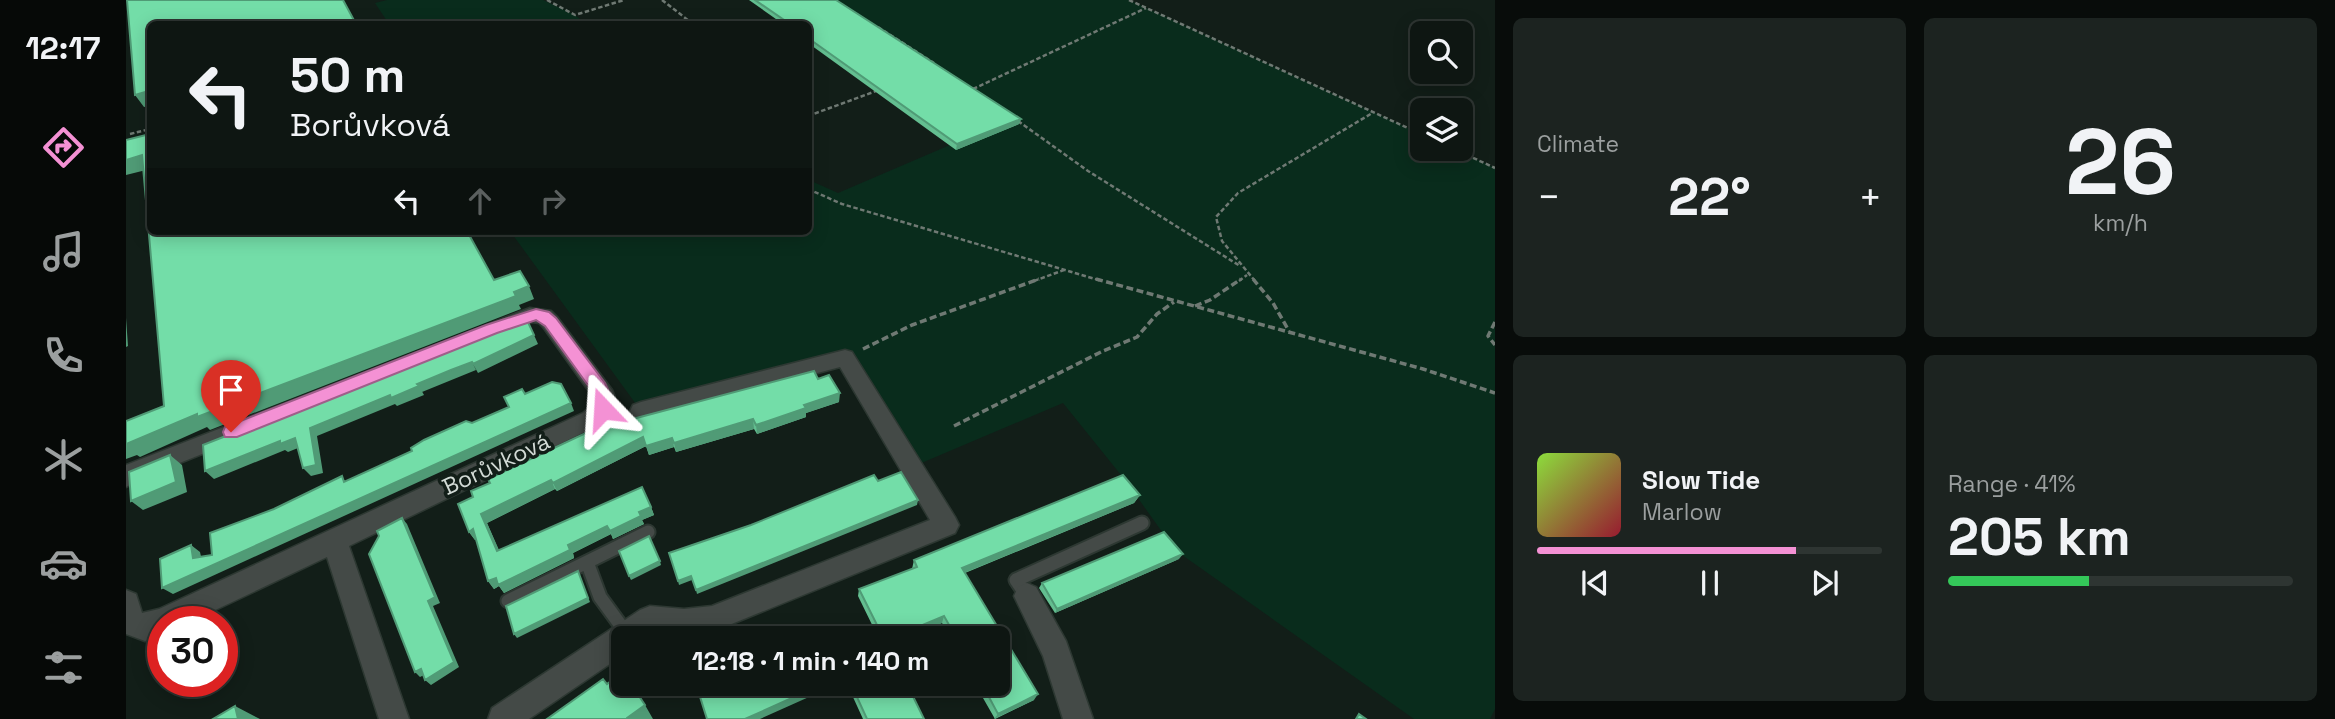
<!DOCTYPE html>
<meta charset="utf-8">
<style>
:root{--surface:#0e1612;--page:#1c2320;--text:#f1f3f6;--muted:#9b9f9f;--line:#2e3532;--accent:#f491d4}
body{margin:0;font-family:"Space Grotesk",sans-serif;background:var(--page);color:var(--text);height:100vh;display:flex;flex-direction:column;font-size:26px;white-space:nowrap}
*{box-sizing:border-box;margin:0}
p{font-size:23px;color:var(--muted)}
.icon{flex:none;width:38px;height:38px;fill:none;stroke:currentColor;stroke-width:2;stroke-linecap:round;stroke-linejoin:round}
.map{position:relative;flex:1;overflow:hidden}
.side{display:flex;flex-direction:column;gap:18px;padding:18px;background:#080c0a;width:840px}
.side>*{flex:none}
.hud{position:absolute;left:21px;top:21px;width:665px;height:214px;border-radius:10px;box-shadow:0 4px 18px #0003,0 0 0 2px var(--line);background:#0e1612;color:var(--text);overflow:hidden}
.buttons{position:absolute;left:1284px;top:21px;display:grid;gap:14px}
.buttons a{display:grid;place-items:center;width:63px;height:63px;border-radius:10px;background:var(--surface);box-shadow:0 4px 18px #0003,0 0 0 2px var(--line);font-size:35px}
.speed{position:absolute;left:21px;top:606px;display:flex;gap:14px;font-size:35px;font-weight:700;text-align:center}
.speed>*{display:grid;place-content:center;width:91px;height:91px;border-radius:50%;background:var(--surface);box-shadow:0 4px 18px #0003,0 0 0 2px var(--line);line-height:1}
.speed .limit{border:10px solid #d22;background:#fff;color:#111}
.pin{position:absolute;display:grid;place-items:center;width:60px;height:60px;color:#fff;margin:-72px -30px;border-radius:50% 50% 50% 0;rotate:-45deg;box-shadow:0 0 7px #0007}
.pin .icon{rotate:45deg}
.me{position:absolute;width:77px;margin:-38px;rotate:340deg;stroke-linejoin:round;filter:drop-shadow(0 0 5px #0008)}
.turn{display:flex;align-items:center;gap:24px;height:147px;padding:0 28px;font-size:32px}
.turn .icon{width:91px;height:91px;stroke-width:2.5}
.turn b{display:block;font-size:49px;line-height:60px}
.lanes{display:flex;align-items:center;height:66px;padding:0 28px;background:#0003;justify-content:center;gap:35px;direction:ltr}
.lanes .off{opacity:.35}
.big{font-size:52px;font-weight:700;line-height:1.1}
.side .widget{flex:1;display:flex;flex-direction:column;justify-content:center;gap:10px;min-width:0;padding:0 24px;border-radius:10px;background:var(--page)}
.side .dial{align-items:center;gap:0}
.dial b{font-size:91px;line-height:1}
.song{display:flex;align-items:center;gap:21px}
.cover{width:84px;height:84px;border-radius:10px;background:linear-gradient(135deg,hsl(90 70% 55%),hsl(350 70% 35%))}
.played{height:7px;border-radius:4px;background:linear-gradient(90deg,var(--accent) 75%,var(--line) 75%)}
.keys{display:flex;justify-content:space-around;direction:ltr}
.heat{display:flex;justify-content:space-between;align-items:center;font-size:38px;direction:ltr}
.charge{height:10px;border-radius:5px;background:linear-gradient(90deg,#34c759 41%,var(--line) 0)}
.side .tiles{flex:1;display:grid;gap:18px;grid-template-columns:repeat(2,1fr)}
.trip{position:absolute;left:485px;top:626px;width:399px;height:70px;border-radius:10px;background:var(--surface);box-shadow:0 4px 18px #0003,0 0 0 2px var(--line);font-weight:700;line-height:70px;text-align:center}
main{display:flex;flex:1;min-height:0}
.dock{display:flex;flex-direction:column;width:126px;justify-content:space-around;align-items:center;background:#060907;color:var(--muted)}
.dock .icon{width:49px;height:49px}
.dock .active{color:var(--accent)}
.dock b{font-size:32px;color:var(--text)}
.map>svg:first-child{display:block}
.green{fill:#092c1c}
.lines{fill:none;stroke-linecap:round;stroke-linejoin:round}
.lane-casing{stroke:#2d3832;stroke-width:17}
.street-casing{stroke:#2d3832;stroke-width:3}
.path-far1{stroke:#6f7973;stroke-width:2.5;stroke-dasharray:4.5 2.5;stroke-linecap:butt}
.path{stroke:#6f7973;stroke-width:3.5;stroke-dasharray:7 3.5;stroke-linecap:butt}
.lane{stroke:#444a47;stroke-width:13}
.street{fill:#444a47;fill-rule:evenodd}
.wall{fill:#63be90}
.shaded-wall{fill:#509b76}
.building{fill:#73dda8;stroke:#509b76;stroke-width:2}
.route{fill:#f491d4;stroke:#9f5e8a;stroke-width:2}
.labels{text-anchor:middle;stroke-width:7;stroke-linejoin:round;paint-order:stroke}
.street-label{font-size:23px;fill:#d2dad5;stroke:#121e18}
</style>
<main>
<nav class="dock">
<b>12:17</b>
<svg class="icon active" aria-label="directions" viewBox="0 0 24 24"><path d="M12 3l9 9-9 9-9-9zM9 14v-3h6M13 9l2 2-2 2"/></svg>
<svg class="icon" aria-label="music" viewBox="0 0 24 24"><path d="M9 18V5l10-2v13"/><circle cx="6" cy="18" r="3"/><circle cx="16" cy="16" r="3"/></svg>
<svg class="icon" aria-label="phone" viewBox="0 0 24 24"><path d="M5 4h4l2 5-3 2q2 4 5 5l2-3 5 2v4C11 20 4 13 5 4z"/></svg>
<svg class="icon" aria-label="climate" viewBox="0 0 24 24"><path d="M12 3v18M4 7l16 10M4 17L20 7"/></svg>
<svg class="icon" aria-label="car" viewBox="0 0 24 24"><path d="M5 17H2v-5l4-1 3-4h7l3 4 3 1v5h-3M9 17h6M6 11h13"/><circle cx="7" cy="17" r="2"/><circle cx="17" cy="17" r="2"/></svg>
<svg class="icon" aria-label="filters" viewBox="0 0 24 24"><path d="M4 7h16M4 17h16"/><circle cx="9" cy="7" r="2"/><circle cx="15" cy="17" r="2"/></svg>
</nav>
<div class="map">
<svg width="1369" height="719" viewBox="0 0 1369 719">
<rect width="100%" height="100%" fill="#121e18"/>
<!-- green -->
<path class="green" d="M261,0h156l32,15 11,9h-197l-14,-21z
M709,0h294l294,135v14h31l41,19v541l-5,10h-76l-239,-169 -50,-70 -62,-77 -151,64 -67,-109 -204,53 -131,-180h298l1,-51 29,13 175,-75 -85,-59z"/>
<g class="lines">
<!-- lane casing -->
<g class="lane-casing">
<path id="lane" d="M461,562l13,35 27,37
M901,596l-11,-16 126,-57
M382,601l140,-69"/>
</g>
<!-- street casing -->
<g class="street-casing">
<path id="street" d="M404,308l21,3 6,6 55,73c8,15 -2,26 -13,35l-250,121 60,173h-30l-52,-162 -135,64h-29v14l-18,6 -19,-7v-44l10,4 6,19 17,-4 424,-196 9,-8 1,-8 -50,-70 -4,-4 -7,-1 -380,152 -26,13v-22z
M719,350l7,2 103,165 4,8 -4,8 -243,99 -28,5 -31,-3 -7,5h-23v16l-94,64h-41l4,-11 148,-98 10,-4 34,3 28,-3 218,-86 -90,-153 -199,53 -8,-3 -3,-6 3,-6 8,-3z
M901,583l9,4 30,54 27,78h-30l-20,-63 -29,-60 4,-9z"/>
</g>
<!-- path-far1 -->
<path class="path-far1" d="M421,0l28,15 49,-15
M536,0l31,24
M1003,0l294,135
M752,27l56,36
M847,89l173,-81
M682,116l71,-26
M892,121l70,50 152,95
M4,134l20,-5
M1328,149l41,19
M682,189l34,15 260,77
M908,281l30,-11
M1113,281l8,-6
M1129,281l-33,-40 -6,-24 22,-24 136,-81"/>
<!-- path -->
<path class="path" d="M970,279l327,90 72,24
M1127,279l20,24 16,28
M1069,306l15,-6 31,-21
M1369,322l-7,14 7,9
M737,349l49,-24 127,-46
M828,426l149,-75 34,-14 20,-23 17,-12"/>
<!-- lane -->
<use href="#lane" class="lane"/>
<!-- street -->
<use href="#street" class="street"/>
</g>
<!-- wall -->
<path class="wall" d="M623,0h87l185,119 -2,5 -63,26 -148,-107v-19h-25z
M692,379l21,23 -33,11v4l-49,17 -3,-5 -78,23 -2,-5 -25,8 -3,-9 -89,45 -2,-2 -68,34 12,28 152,-44 3,8 -12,5 2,4 -31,15 -2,-5 -38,19 1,5 -70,35 -5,-7 -5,3 -6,-8 -12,-42 -1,1 -6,-8 156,-111z
M1014,495l-6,8 -169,70 69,127 -39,19 -20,-35h23v-45h-47l-9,-16 -39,16h-24l-21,-43 1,-7 53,-20 2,-9z
M1053,559l-124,54 -16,-25 3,-5z
M721,684h30l2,5 45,30h-61z"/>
<!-- shaded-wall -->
<path class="shaded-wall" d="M19,92l5,14 -6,1 -9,-12z
M895,119l-2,5 -63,26 1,-6z
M16,155l8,14 -24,6v-15z
M403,286l5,13 -15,6 2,4 -311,121 -3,-3 -67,30 -3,-2 -11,4v-17l71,-28z
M0,318l2,28 -2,1z
M408,335l4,9 -60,29 -5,-9z
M346,362l4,8 -54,22 -5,-8z
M293,386l5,9 -27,11 -2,-2 -78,32 6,37 -12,3 -8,-8 7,-40 80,-33z
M714,393l-1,9 -33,11v4l-49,17 -1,-9 48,-20z
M445,403l3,8 -401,183 -11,-6z
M627,419l1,10 -78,23 -2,-9z
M517,437l3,9 -89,45 -4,-8z
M169,438l8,8 -15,6 -3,-2 -71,29 -9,-8 75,-30z
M546,438l2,9 -25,8 -3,-9z
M44,455l12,10 5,27 -44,18 -12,-9z
M425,480l4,9 -68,34 16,36 -6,-8 -16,-37z
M1014,495l-6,8 -175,72 3,-7z
M792,500l-1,5 -220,89 -1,-4z
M525,507l3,8 -12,5 2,4 -31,15 -3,-8 29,-19z
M276,518l5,6 33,79 -7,3 26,61 -28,18 -6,-5 3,-79z
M481,526l4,8 -38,19 1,5 -70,35 -5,-7 -5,3 -6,-8z
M347,529l6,9 -4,2 -6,-8z
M65,545l9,7 3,13 -10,-7z
M1057,554l-4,5 -124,54 2,-4z
M534,561l1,4 -30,15 -2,-4z
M452,571l12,31 -73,36 -3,-4z
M565,576l1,4 -13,5 -1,-4z
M818,616l-2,7 -39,16h-14z
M295,669l5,5 -6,3 -5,-5z
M697,684h15l-78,35h-15z
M912,694l-4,6 -40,19 4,-5z
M519,705l8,14h-26v-1z
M109,706l25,13h-22z"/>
<!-- building -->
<path class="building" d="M1,0h216l13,24h-206v207h317l27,49 26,-9 9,15 -15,6 2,4 -319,121v-3l-71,30v-23l38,-15 -22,-251 -16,5v-20l24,-6 -5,-42 -10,3z
M629,0h81l185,119 -64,25 -149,-106v-14h-18z
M400,318l8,17 -61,29 -1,-2 -21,8 -34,14 2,2 -28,12 -1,-3 -80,33 6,37 -13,3 -8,-30 -15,6v-3l-75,30 -2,-26z
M688,371l4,8 11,-4 11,18 -36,12 2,3 -50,17 -3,-6 -79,24 -2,-5 -26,8 -3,-9 -90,46 -2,-3 -70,34 16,37 145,-64 9,20 -12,5 2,4 -31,15 -3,-5 -39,19 2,5 -72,35 -2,-7 -8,3 -15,-52 -4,3 -11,-28 15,-7 -2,-6 19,-8 -2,-4 134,-63 3,5z
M426,382l9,2 10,19 -409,185 -2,-29 31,-14 2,13 19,-3 -2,-22 64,-24 68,-33 2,6 68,-31 -1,-3 13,-8 42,-19 6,2 37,-16 -5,-10 18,-8 3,5z
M44,455l6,27 -45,19 -2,-29z
M775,472l17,28 -222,90 -5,-14 -13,5 -9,-28 82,-28 123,-50 4,6z
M997,475l17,20 -178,73 76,126 -40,20 -16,-30h16v-45h-41l-13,-23 -55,23h-5l-25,-50 58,-22 -3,-7z
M276,518l33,79 -7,4 26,61 -29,18 -4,-11 -6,3 -46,-118 10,-18 -2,-5z
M1038,532l19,22 -126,55 -15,-26z
M523,536l11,25 -31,15 -10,-25z
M452,571l10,27 -74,36 -8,-28z
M667,626l5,13h-36z
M497,672v12h8l14,21 -18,13v1h-80l56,-40 4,5z
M570,684h127l-78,35h-38z
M725,684h26l2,5 11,-5h17l17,35h-57z
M109,706l3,13h-25z
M1233,714l7,5h-10z"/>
<!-- route -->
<path class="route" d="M410,309l13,3 7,6 49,65 8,17 -4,14h-12l-5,-23 -47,-65 -9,-6 -39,13 -260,104h-12l-2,-5 2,-5 261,-102z"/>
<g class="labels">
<!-- street labels -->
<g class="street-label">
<text transform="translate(370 464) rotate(-25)" y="8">Borůvková</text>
</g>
</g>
</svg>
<div class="buttons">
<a><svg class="icon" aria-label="search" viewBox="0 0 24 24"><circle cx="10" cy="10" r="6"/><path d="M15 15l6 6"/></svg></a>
<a><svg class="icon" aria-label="layers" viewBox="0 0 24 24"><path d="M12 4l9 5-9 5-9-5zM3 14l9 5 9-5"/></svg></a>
</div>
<div class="speed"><div class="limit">30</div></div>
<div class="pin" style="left:105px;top:432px;background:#d93025"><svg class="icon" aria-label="arrive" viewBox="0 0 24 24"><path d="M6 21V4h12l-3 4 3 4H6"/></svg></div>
<svg class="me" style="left:477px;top:409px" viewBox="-20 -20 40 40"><path d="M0-17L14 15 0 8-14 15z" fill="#f491d4" stroke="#fff" stroke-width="4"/></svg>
<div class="trip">12:18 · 1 min · 140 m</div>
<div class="hud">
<div class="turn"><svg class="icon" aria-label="left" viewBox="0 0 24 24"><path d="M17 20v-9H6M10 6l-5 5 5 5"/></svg><div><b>50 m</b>Borůvková</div></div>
<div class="lanes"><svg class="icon" aria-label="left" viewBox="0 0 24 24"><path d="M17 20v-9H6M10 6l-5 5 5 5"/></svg><svg class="icon off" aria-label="ahead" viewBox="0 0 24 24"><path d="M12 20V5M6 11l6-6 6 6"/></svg><svg class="icon off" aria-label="right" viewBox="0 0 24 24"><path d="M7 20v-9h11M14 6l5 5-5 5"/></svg></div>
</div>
</div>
<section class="side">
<div class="tiles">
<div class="widget"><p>Climate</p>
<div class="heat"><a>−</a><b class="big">22°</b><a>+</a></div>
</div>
<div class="widget dial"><b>26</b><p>km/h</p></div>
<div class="widget">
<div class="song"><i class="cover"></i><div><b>Slow Tide</b><p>Marlow</p></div></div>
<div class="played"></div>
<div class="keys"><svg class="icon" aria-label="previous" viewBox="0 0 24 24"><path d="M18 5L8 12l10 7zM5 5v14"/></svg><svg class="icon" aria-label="pause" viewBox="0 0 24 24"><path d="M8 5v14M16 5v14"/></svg><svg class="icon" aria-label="next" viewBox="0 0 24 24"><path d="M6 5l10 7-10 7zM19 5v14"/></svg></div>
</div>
<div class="widget"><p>Range · 41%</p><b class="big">205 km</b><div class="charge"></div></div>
</div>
</section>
</main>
